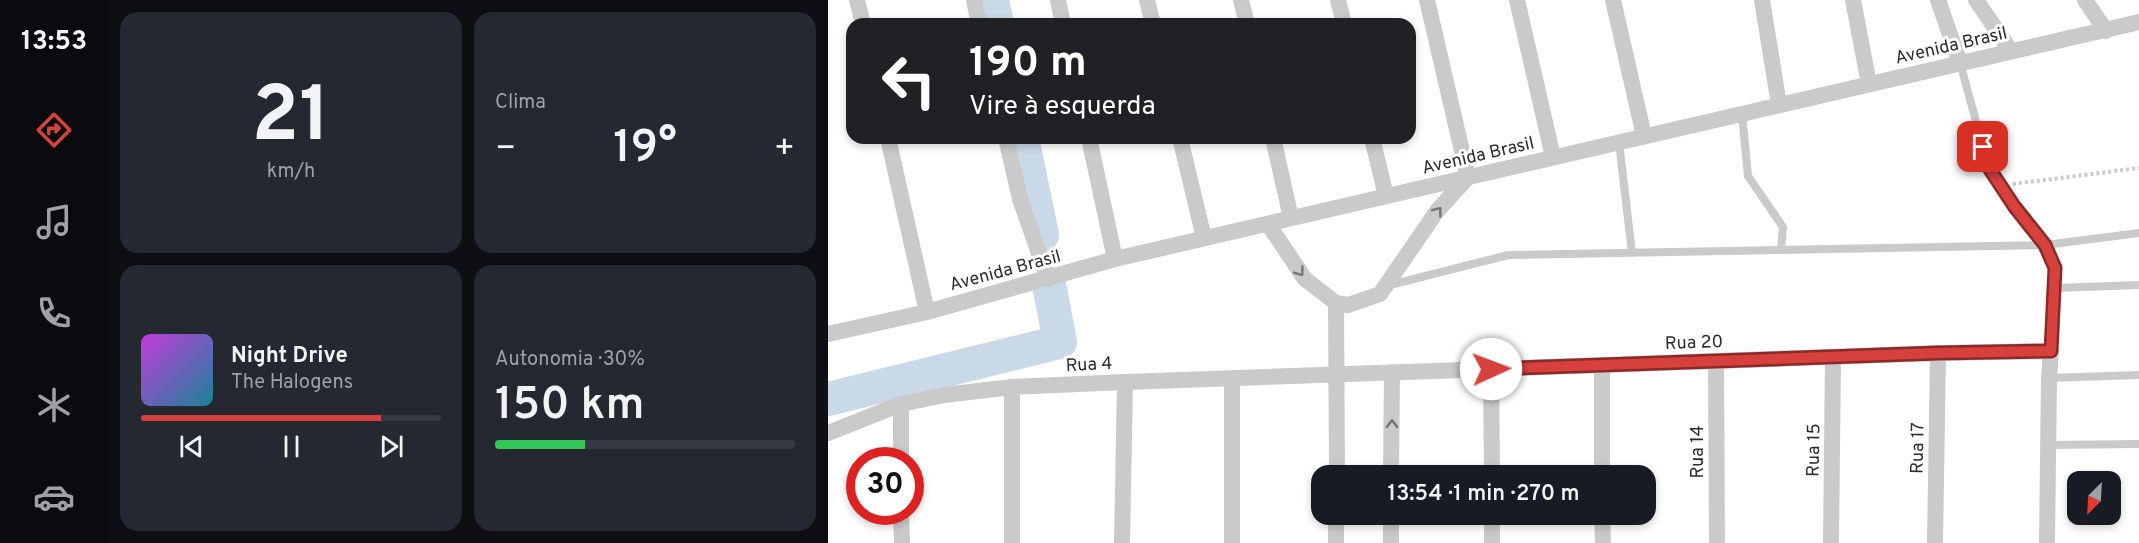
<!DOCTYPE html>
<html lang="pt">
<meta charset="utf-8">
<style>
:root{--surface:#171b24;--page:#242831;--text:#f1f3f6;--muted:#9ea1a6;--line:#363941;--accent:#d7413d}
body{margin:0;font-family:Overpass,sans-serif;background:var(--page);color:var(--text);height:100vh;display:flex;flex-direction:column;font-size:22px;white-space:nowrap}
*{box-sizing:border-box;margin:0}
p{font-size:20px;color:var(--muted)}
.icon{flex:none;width:33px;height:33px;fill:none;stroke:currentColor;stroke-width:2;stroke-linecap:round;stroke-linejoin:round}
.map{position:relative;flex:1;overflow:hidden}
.panel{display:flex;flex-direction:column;gap:12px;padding:12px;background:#0d0f14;width:720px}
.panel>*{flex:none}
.banner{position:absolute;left:18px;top:18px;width:570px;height:126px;border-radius:18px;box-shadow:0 3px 9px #0003;background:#202124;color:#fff;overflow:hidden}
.needle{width:39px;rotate:204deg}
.fabs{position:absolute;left:1239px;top:471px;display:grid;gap:12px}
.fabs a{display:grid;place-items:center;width:54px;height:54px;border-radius:12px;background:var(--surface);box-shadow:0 3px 9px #0003;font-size:30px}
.speed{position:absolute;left:18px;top:447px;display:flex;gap:12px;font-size:30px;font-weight:700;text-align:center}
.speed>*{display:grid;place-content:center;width:78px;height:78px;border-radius:50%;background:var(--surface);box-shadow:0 3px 9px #0003;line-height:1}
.speed .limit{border:9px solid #d22;background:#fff;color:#111}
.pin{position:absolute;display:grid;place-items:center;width:51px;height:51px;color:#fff;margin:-26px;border-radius:12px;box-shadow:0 3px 9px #0006}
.me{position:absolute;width:66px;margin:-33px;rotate:88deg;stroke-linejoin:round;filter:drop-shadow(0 0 4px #0008)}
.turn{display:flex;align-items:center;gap:21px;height:126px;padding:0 24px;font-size:27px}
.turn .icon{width:78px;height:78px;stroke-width:2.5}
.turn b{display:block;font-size:42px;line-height:51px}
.big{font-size:45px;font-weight:600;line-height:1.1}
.panel .card{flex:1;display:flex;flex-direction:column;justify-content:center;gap:9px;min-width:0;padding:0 21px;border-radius:18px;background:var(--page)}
.panel .dial{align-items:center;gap:0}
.dial b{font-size:78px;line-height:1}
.song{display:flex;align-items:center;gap:18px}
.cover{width:72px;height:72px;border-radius:9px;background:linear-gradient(135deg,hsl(290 70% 55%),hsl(190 70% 35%))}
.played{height:6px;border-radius:3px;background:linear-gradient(90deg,var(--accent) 80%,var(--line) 80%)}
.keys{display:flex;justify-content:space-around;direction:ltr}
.heat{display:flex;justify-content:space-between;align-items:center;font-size:33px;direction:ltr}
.charge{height:9px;border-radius:4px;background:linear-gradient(90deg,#34c759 30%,var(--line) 0)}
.panel .tiles{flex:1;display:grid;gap:12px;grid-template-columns:repeat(2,1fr)}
.trip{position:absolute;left:483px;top:465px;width:345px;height:60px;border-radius:18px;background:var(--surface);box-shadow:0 3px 9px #0003;font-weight:600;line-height:60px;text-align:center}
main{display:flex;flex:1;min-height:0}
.dock{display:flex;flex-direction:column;width:108px;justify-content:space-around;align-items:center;background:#090b0e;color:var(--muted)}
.dock .icon{width:42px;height:42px}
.dock .active{color:var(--accent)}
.dock b{font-size:27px;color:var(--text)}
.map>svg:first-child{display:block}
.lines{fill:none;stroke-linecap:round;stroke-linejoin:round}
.river{stroke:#c9d9e8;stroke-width:34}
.path{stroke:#cacaca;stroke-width:4;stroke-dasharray:3 3;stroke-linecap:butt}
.service{stroke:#cacaca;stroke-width:8}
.minor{stroke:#cacaca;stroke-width:16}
.oneway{stroke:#747474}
.route-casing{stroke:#8c2a28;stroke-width:15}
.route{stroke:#d7413d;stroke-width:10}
.labels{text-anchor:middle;stroke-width:6;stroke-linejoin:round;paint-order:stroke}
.street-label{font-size:18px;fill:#2d2d2d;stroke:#fff}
</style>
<main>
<nav class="dock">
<b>13:53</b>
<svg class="icon active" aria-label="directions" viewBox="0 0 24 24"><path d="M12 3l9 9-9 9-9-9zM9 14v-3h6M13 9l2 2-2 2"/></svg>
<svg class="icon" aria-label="music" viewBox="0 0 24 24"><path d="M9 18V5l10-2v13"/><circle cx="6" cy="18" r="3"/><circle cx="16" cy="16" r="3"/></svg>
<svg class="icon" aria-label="phone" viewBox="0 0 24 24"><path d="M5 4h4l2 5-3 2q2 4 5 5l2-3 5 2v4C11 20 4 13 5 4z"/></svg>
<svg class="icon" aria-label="climate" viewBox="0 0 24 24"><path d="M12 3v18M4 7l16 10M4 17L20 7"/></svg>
<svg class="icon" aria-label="car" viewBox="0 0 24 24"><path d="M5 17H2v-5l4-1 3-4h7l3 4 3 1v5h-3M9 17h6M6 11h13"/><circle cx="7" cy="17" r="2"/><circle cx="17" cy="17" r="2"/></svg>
</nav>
<section class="panel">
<div class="tiles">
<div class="card dial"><b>21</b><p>km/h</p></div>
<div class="card"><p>Clima</p>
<div class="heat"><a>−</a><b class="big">19°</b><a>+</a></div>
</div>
<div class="card">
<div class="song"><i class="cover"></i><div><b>Night Drive</b><p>The Halogens</p></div></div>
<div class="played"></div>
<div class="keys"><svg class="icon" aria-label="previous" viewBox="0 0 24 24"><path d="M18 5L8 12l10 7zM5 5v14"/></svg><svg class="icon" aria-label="pause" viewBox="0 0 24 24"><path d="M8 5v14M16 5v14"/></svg><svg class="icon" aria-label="next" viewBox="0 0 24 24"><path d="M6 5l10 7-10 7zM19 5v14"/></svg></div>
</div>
<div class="card"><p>Autonomia · 30%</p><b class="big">150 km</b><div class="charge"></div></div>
</div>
</section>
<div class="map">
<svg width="1311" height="543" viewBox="0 0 1311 543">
<rect width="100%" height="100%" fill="#fff"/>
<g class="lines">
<!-- river -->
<path class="river" d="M164,0l5,24
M194,138l20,97
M0,399l232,-57 -11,-58 3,17"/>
<!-- path -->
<path class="path" d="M1185,184l126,-16"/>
<!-- service -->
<path class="service" d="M1132,63l29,105 25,38 31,39 10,24 -4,82
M914,114l6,62 35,51 -2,23
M791,142l13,111
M558,286l122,-31 537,-10 94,-12
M1227,288l84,-3
M1221,378l90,-3
M1220,445l91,-1"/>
<!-- minor -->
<path class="minor" d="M29,0l6,24
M146,0l5,24
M230,0l5,24
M319,0l6,24
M413,0l6,24
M510,0l6,24
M689,0l36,157
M785,0l31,136
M934,0l17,105
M1025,0l16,84
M1110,0l22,63
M1148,0l35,51
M1257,0l21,31
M60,138l39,174
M178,138l14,61 28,80
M261,138l26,121
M352,138l24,100
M445,138l18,80
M544,138l14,58
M440,224l37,55 31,24 12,2 32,-11 57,-83 31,-34 -41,-177
M508,303l1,173
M0,334l99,-22 188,-53 1024,-237
M888,361l1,182
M774,365v111
M663,369l1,107
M0,433l73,-29
M73,460v-56l43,-9 68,-8 113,-5 813,-29 113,-2 -2,27 -2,165
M563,476l1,-104
M73,512l1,31
M664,514v29
M774,514l1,29
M184,543v-156
M294,543l3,-161
M404,543v-165
M508,543v-29
M563,543v-29
M1003,543l2,-186
M1107,543l3,-190"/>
</g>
<!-- one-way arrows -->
<defs><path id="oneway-chevron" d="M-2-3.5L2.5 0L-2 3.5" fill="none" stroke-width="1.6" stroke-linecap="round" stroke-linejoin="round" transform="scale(1.5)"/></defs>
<g class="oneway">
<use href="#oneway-chevron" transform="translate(610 211) rotate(-52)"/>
<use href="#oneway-chevron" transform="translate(472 272) rotate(54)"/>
<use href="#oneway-chevron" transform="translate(564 424) rotate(-89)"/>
</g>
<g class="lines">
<!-- route casing -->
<g class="route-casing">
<path id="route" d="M663,369l447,-16 113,-2 4,-83 -10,-23 -31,-39 -25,-38 -6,-21"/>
</g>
<!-- route -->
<use href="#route" class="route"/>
</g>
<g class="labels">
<!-- street labels -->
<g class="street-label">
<text transform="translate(1123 45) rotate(-13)" y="6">Avenida Brasil</text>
<text transform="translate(650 155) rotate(-13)" y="6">Avenida Brasil</text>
<text transform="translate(177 270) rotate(-15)" y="6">Avenida Brasil</text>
<text transform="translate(866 342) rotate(-2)" y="6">Rua 20</text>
<text transform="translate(261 364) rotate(-3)" y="6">Rua 4</text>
<text transform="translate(1089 448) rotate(-89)" y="6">Rua 17</text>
<text transform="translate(985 450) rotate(-89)" y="6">Rua 15</text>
<text transform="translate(869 452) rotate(-90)" y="6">Rua 14</text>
</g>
</g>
</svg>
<div class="fabs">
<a><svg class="needle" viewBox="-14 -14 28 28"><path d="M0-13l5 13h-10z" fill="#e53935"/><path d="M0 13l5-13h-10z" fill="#9ea1a6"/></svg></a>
</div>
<div class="speed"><div class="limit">30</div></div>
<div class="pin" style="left:1155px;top:147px;background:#d93025"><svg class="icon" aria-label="arrive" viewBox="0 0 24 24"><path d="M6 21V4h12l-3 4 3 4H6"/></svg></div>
<svg class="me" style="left:663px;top:369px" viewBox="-20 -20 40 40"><circle r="19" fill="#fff"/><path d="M0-13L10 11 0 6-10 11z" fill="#d7413d"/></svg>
<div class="trip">13:54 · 1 min · 270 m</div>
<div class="banner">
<div class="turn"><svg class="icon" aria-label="left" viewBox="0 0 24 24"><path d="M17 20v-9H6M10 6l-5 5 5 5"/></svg><div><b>190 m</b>Vire à esquerda</div></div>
</div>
</div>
</main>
